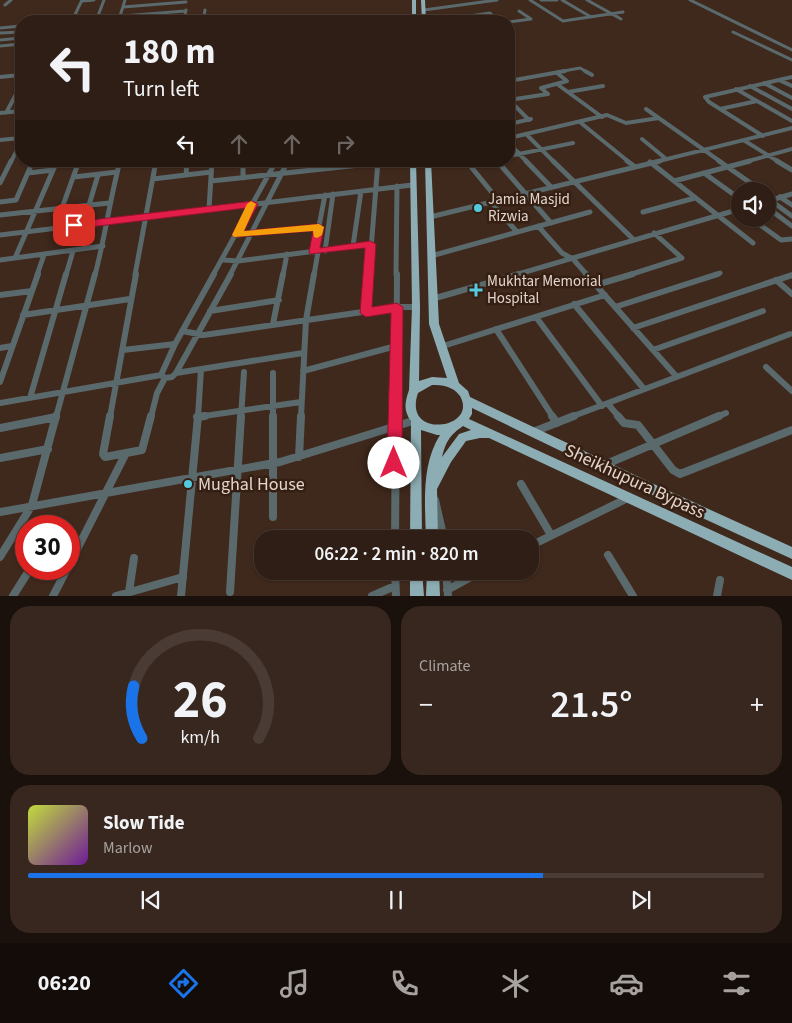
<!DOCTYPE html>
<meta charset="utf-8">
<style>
:root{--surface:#2f1e15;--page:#37271e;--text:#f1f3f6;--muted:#a7a2a0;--line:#4a3c34;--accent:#1a73e8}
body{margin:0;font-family:"Source Sans 3",sans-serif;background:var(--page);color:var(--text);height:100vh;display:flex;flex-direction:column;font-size:19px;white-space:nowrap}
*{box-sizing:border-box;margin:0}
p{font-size:16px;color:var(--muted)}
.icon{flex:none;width:28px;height:28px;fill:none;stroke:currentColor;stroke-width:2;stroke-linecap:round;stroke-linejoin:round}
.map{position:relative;height:596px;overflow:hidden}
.panel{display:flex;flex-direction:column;gap:10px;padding:10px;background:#1a100c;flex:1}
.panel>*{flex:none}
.top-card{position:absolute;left:15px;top:15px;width:500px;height:152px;border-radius:20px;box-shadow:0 1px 4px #0004,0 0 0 1px var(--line);background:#2f1e15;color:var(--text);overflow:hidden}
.buttons{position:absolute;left:731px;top:182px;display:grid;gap:10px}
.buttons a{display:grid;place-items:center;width:45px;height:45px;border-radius:50%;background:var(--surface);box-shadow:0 1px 4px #0004,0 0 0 1px var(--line);font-size:25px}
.speed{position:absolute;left:15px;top:515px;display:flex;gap:10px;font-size:25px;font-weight:700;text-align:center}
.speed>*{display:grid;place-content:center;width:65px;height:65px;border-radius:50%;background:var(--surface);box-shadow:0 1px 4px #0004,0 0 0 1px var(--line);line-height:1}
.speed .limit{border:8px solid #d22;background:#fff;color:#111}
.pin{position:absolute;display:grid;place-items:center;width:42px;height:42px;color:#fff;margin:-21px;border-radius:10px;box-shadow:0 2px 8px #0006}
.me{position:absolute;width:55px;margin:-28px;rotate:0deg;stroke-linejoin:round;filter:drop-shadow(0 0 4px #0008)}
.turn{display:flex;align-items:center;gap:18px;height:105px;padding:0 25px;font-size:22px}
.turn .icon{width:65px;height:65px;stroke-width:2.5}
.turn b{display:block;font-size:35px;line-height:42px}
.lanes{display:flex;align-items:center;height:48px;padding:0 25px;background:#0003;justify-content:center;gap:25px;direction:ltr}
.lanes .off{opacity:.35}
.big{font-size:38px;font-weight:600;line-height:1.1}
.panel .widget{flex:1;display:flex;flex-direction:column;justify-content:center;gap:8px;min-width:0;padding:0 18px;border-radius:20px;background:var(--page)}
.panel .dial{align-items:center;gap:0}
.dial svg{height:130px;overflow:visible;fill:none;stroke:var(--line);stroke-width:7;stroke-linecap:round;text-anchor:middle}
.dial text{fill:var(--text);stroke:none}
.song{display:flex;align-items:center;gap:15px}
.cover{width:60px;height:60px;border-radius:8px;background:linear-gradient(135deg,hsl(70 70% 55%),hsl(280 70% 35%))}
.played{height:5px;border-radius:2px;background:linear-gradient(90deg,var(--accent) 70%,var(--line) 70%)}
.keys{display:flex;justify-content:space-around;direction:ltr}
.heat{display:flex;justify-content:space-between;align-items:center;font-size:28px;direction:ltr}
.panel .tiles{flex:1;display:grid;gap:10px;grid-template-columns:1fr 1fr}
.widget:last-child{grid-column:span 2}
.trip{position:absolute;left:254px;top:530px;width:285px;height:50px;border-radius:20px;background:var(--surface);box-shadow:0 1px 4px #0004,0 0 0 1px var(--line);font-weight:600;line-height:50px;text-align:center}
.dock{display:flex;height:80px;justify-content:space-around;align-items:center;background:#130c08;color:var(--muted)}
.dock .icon{width:35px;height:35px}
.dock .active{color:var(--accent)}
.dock b{font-size:22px;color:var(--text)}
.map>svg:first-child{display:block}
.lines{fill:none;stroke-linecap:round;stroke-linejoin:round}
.minor-far4{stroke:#5a696c;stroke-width:3}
.minor-far3{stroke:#5a696c;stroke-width:4}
.minor-far2{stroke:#5a696c;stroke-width:5}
.minor-far1{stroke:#5a696c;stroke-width:6}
.minor{stroke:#5a696c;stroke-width:8}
.trunk{fill:#8cadb4;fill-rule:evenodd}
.route{fill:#e11d48;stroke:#92132f}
.slow{fill:#f59e0b}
.poi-dot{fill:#54cade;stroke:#341f12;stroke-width:2}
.labels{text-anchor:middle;stroke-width:5;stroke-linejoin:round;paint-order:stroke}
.poi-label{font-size:15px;fill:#e4d5cd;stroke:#341f12;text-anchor:start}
.near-street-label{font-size:18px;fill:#e4d5cd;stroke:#341f12}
.near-poi-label{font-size:18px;fill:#e4d5cd;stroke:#341f12;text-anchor:start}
</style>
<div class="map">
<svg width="792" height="596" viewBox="0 0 792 596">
<rect width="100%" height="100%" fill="#3f281c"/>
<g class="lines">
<!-- minor-far4 -->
<path class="minor-far4" d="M530,0l33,21 60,-9
M541,0h16
M562,0l29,17
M587,0l34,19
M690,0l102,50
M82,1l12,-1
M5,5l6,-5
M123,7l63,-5
M424,10l73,-10
M519,11l12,8
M120,16l5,-16
M73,20l112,-9
M72,21l10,-21
M96,21l8,-21
M164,21l20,-1
M184,21l2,-11
M203,21l2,-11
M435,21l55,-8 9,8
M509,22l22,-3
M0,28l21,-2
M733,32l59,28
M0,33l21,-1
M0,40l21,-2
M0,46l21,-2
M558,72l22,-4 7,4"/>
<!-- minor-far3 -->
<path class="minor-far3" d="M585,71l7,4
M0,77l21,-2
M779,80l13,6
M509,81l56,-10
M764,83l28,15
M557,84l45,33
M750,86l42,23
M736,89l56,32
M568,92l35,-6
M548,94l-7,-6 26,-7 -10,-8
M509,100l39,-6
M509,100l20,20
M646,109l75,53
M720,109l37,-8
M0,113l21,-2
M6,113l15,-28
M581,123l48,39
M509,124l22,-5
M526,134l28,28
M763,136l-54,-34 -4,-5 87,-20
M509,138l98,-23 19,8 33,-5
M642,139l23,19
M0,140l21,-2
M745,141l34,21
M509,143l18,19
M509,156l64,-13
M11,162l10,-21
M655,162l137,-34
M745,162l47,-13"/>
<!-- minor-far2 -->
<path class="minor-far2" d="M243,161v17
M497,161l54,62
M526,161l25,26
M553,161l80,78
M627,161l7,5
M719,161l43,30
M777,161l15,9
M650,162l103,81
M472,168l26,32
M28,173l25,-3
M704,173l36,26
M186,175l1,-14
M74,177l43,-5
M153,179l58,-7
M211,181l167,-18
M674,181l76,-20
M0,183l11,-22
M768,196l2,4 22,16
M780,197l12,8
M768,201l24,-7
M0,202l16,-2 17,-39
M491,202l26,30
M89,205l9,-30
M62,208l17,-47
M768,208l24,18
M209,209l3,-48
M643,212l52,-14
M0,215l109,-12
M430,217l230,-56
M752,219l29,21 11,-1
M538,226l24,27 11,6 14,16
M0,235l412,-50
M237,235l82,-8
M353,246l8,-55
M325,251l8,-57
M314,252l11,-57
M431,256l159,-44
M15,258l42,-97
M0,260l103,-14
M224,260l14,1 133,-17
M37,275l7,-20
M66,275l7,-24
M95,275c10,-38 15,-76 25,-114
M135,275l21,-114
M213,275l63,-114
M230,275l58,-114
M283,275l4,-21
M314,275l4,-23
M369,275l9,-114
M396,275l1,-89
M515,275l225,-66
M629,275l53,-17 -28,-25
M715,275l5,-2"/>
<!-- minor-far1 -->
<path class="minor-far1" d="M586,274l90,102
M776,280l16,14
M596,285l37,-11
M0,295l32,-4
M432,299l87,-25
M574,304l70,85
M615,307l103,-33
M210,311l69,-11
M366,313l3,-39
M23,315l107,-16
M536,317l66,89
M273,324l10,-50
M633,328l159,-53
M496,329l57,88
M182,331l22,4 193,-28h19
M440,347l165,-52
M0,348l12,-2
M123,350l52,-6
M653,350l110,-39
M766,367l26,24
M303,371l93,-25
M176,373l127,-20
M273,373v44
M165,378l7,-1 4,-4 55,-99
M0,382l38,-108
M30,398l36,-124
M0,403l161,-28
M608,404l11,13
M56,417l39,-143
M110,417l26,-143
M151,417l6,-24 8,-15 -4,-3 14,-31 39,-70
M197,417l104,-15
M198,417l3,-48
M241,417l3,-45
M301,417l5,-97 8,-46
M396,417l1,-143
M571,417l219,-83
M717,417l9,-4"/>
<!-- minor -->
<path class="minor" d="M110,416l-7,38 2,3 37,-7 9,-34
M273,416v101
M552,416l5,7
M618,416l6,7 14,2 35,45 7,4 112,-44
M197,417l8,-1
M0,428l56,-11
M533,432l41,-16
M299,457l2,-41
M0,458l48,-9
M604,465l115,-49
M521,484l30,51
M435,500l9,39
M0,512l280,-50 136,-42
M395,539l1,-123
M530,546l98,-48
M608,555l25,41
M0,557l32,-52 24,-89
M69,565l56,-110
M395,571l1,25
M446,571l2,25
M447,590l35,-19
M129,592l5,-34
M230,592l11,-176
M13,596l17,-27
M53,596l14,-27
M116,596l67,-19
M181,596l17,-180
M372,596l23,-10
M717,596l3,-16"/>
<!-- trunk -->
<path class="trunk" d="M412,0h4v21h-4z
M421,0h4l1,21h-4z
M410,161h6l4,146 -1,74 13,-4 15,1 -18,-54 -4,-163h6l8,163 20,59 9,8 2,6 188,89 134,61v12l-142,-65 -178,-86v6l-3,5 323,148v13l-303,-142h-9l-14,3 -15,21 -14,27 1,50h-12c-1,-35 -5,-74 14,-104h-3l-16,-5 1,109h-12l1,-118c-8,-11 -6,-19 -2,-31l3,-83zM432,385c10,0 21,1 28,11 19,33 -58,44 -42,-3zM463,426l8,4 -12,4 -17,23c4,-16 8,-22 21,-31z
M410,571h12l2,25h-14z
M427,571h12l1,25h-14z"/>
</g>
<!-- route -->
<path class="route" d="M253,201l5,3 -14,27 75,-7 5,3 -4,21 50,-7 6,3 -4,63 25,-4 6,4 -1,156 -2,5 -6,2 -5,-2 -2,-5 4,-150 -25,4 -6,-4 5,-65 -55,6 -1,-2 4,-21 -79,6 -2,-2 14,-27 -172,21 -5,-4 5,-3z"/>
<!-- slow -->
<path class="slow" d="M251,201l5,3 -12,27 75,-7 5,3 -2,8 -5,3 -3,-1 -1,-6 -79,6 -2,-2 15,-31z"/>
<!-- markers -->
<g class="poi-dot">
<circle cx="478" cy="208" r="5"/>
<path d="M473.5 282.5h5v5h5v5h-5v5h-5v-5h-5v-5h5z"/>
<circle cx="188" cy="484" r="5"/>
</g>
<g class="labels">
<!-- poi labels -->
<g class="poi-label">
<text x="488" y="204">Jamia Masjid<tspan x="488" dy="17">Rizwia</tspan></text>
<text x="487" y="286">Mukhtar Memorial<tspan x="487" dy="17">Hospital</tspan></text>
</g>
<!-- near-street labels -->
<g class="near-street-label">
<text transform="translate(635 481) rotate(25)" y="6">Sheikhupura Bypass</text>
</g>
<!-- near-poi labels -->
<g class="near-poi-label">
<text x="198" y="490">Mughal House</text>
</g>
</g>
</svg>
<div class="buttons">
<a><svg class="icon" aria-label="sound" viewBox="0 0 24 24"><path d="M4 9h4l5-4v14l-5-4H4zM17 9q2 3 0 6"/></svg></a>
</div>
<div class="speed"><div class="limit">30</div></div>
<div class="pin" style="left:74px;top:225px;background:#d93025"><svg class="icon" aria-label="arrive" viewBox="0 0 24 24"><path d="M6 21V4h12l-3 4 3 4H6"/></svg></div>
<svg class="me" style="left:394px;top:463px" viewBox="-20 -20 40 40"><circle r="19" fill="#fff"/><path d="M0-13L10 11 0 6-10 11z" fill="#e11d48"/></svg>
<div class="trip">06:22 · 2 min · 820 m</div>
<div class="top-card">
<div class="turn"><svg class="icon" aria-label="left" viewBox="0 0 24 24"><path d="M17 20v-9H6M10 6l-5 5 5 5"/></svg><div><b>180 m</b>Turn left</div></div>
<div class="lanes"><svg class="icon" aria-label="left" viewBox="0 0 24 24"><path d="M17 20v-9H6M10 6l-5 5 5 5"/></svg><svg class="icon off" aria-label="ahead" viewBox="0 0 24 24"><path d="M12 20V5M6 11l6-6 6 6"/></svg><svg class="icon off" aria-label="ahead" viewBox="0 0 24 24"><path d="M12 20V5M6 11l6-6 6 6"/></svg><svg class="icon off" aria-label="right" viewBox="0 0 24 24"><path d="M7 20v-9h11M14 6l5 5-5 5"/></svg></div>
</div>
</div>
<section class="panel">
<div class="tiles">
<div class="widget dial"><svg viewBox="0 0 100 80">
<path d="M14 69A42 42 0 1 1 86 69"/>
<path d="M14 69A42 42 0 0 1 9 37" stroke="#1a73e8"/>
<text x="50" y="56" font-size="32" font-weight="700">26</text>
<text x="50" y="72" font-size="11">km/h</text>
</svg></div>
<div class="widget"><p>Climate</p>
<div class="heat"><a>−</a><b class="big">21.5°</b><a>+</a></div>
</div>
<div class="widget">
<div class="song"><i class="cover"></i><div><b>Slow Tide</b><p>Marlow</p></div></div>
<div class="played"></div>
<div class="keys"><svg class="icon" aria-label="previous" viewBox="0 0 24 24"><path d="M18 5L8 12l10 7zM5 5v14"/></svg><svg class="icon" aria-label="pause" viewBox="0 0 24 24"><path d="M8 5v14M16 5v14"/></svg><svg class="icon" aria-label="next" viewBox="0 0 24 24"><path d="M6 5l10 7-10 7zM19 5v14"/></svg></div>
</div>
</div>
</section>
<nav class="dock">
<b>06:20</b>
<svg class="icon active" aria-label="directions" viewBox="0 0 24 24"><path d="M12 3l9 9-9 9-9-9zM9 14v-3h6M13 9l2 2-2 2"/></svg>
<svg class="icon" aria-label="music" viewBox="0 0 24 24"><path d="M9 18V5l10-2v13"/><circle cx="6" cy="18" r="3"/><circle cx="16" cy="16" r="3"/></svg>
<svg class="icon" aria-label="phone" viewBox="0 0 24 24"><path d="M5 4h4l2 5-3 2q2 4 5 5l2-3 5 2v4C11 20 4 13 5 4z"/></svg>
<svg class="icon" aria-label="climate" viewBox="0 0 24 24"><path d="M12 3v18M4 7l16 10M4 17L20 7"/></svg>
<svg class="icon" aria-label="car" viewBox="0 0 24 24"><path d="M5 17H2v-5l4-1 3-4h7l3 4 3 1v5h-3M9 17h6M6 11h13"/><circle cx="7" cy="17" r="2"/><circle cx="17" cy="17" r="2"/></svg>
<svg class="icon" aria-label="filters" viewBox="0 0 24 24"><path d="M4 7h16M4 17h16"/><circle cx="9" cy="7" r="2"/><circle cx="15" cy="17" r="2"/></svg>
</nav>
